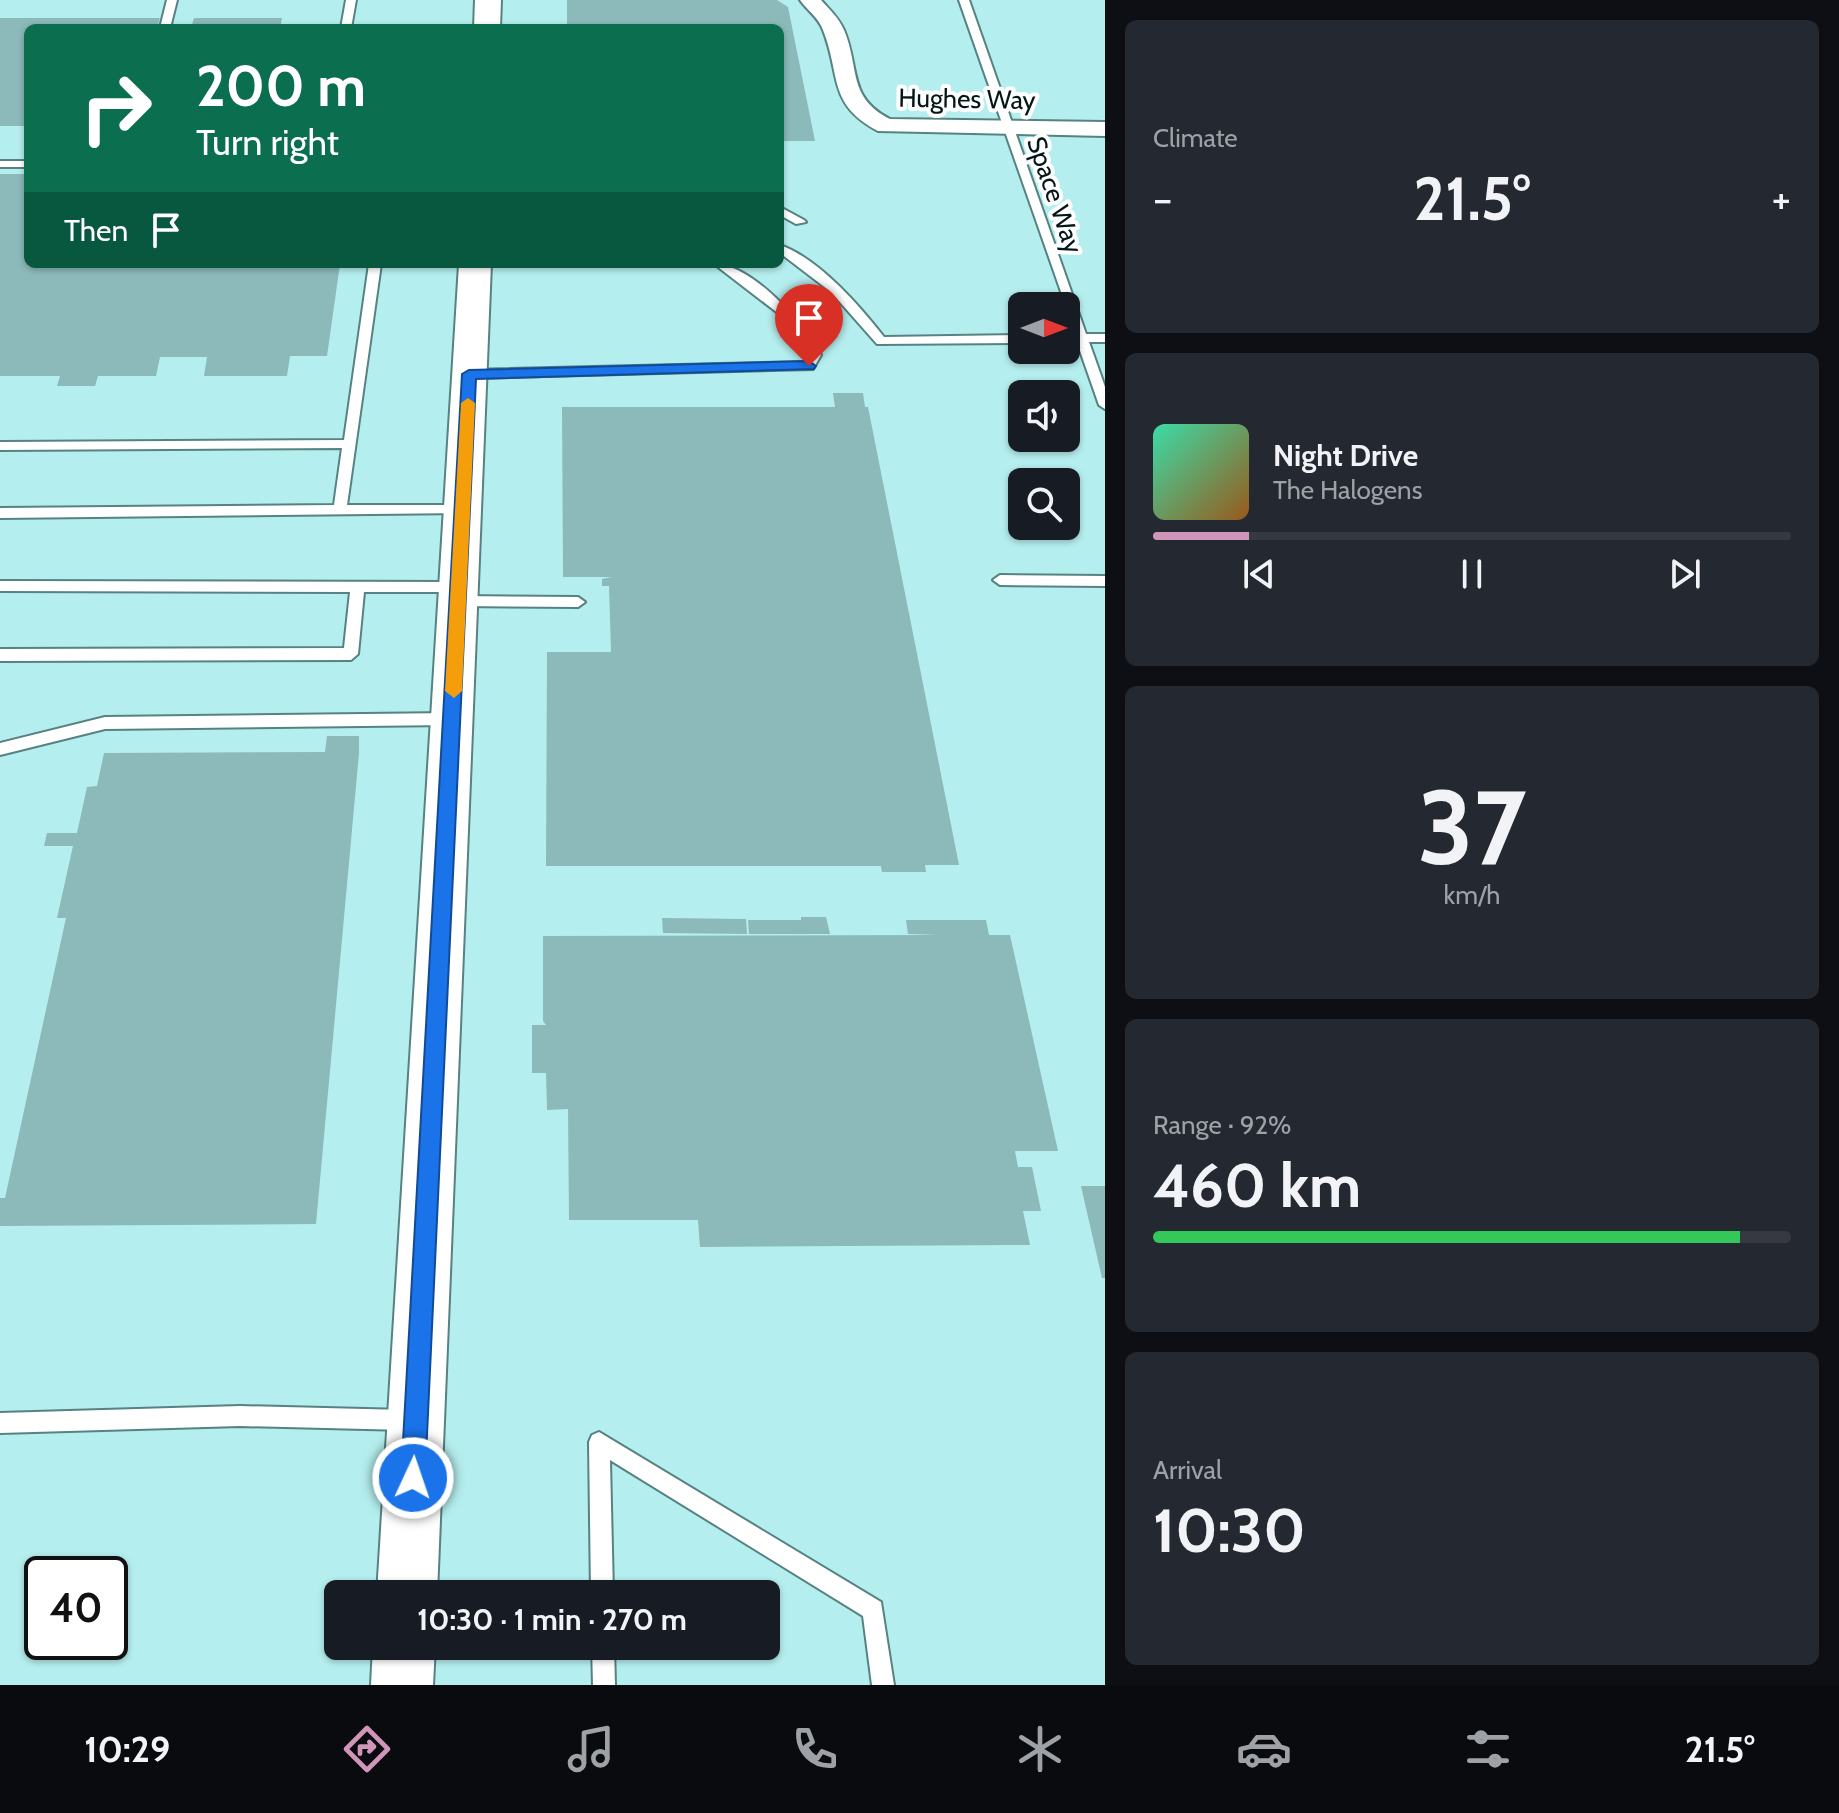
<!DOCTYPE html>
<meta charset="utf-8">
<style>
:root{--surface:#171b24;--page:#242831;--text:#f1f3f6;--muted:#9ea1a6;--line:#363941;--accent:#d095b9}
body{margin:0;font-family:Cabin,sans-serif;background:var(--page);color:var(--text);height:100vh;display:flex;flex-direction:column;font-size:30px;white-space:nowrap}
*{box-sizing:border-box;margin:0}
p{font-size:26px;color:var(--muted)}
.icon{flex:none;width:44px;height:44px;fill:none;stroke:currentColor;stroke-width:2;stroke-linecap:round;stroke-linejoin:round}
.map{position:relative;flex:1;overflow:hidden}
.side{display:flex;flex-direction:column;gap:20px;padding:20px;background:#0d0f14;width:734px}
.side>*{flex:none}
.hud{position:absolute;left:24px;top:24px;width:760px;height:244px;border-radius:12px;box-shadow:0 2px 6px #0004;background:#0b6e4f;color:#fff;overflow:hidden}
.needle{width:52px;rotate:90deg}
.tools{position:absolute;left:1008px;top:292px;display:grid;gap:16px}
.tools a{display:grid;place-items:center;width:72px;height:72px;border-radius:12px;background:var(--surface);box-shadow:0 2px 6px #0004;font-size:40px}
.speed{position:absolute;left:24px;top:1556px;display:flex;gap:16px;font-size:40px;font-weight:700;text-align:center}
.speed>*{display:grid;place-content:center;width:104px;height:104px;border-radius:50%;background:var(--surface);box-shadow:0 2px 6px #0004;line-height:1}
.speed .limit{border:4px solid #111;border-radius:12px;background:#fff;color:#111}
.pin{position:absolute;display:grid;place-items:center;width:68px;height:68px;color:#fff;margin:-82px -34px;border-radius:50% 50% 50% 0;rotate:-45deg;box-shadow:0 0 8px #0007}
.pin .icon{rotate:45deg}
.me{position:absolute;width:88px;margin:-44px;rotate:3deg;stroke-linejoin:round;filter:drop-shadow(0 0 6px #0008)}
.turn{display:flex;align-items:center;gap:28px;height:168px;padding:0 40px;font-size:36px}
.turn .icon{width:104px;height:104px;stroke-width:2.5}
.turn b{display:block;font-size:56px;line-height:68px}
.then{display:flex;align-items:center;height:76px;padding:0 40px;background:#0003;gap:16px;font-size:30px}
.big{font-size:60px;font-weight:700;line-height:1.1}
.side .card{flex:1;display:flex;flex-direction:column;justify-content:center;gap:12px;min-width:0;padding:0 28px;border-radius:12px;background:var(--page)}
.side .dial{align-items:center;gap:0}
.dial b{font-size:104px;line-height:1}
.song{display:flex;align-items:center;gap:24px}
.cover{width:96px;height:96px;border-radius:12px;background:linear-gradient(135deg,hsl(160 70% 55%),hsl(30 70% 35%))}
.played{height:8px;border-radius:4px;background:linear-gradient(90deg,var(--accent) 15%,var(--line) 15%)}
.keys{display:flex;justify-content:space-around;direction:ltr}
.heat{display:flex;justify-content:space-between;align-items:center;font-size:44px;direction:ltr}
.charge{height:12px;border-radius:6px;background:linear-gradient(90deg,#34c759 92%,var(--line) 0)}
.trip{position:absolute;left:324px;top:1580px;width:456px;height:80px;border-radius:12px;background:var(--surface);box-shadow:0 2px 6px #0004;font-weight:700;line-height:80px;text-align:center}
.tabs{display:flex;height:128px;justify-content:space-around;align-items:center;background:#090b0e;color:var(--muted)}
.tabs .icon{width:56px;height:56px}
.tabs .active{color:var(--accent)}
.tabs b{font-size:36px;color:var(--text)}
main{display:flex;flex:1;min-height:0}
.map>svg:first-child{display:block}
.built{fill:#b5eeee;fill-rule:evenodd}
.building{fill:#8cb9b9}
.lines{fill:none;stroke-linecap:round;stroke-linejoin:round}
.lane-casing{stroke:#568282;stroke-width:4}
.street-casing{stroke:#568282;stroke-width:4}
.secondary-casing{stroke:#568282;stroke-width:4}
.lane{fill:#fff;fill-rule:evenodd}
.street{fill:#fff;fill-rule:evenodd}
.secondary{fill:#fff;fill-rule:evenodd}
.route{fill:#1a73e8;stroke:#114b97;stroke-width:2}
.slow{fill:#f59e0b}
.labels{text-anchor:middle;stroke-width:8;stroke-linejoin:round;paint-order:stroke}
.far-street-label{font-size:26px;fill:#051616;stroke:#fff}
</style>
<main>
<div class="map">
<svg width="1105" height="1685" viewBox="0 0 1105 1685">
<rect width="100%" height="100%" fill="#cbfafa"/>
<!-- built -->
<path class="built" d="M0,0h1105v1685h-1105zM28,28h752v236h-752zM1022,306h44v44h-44zM1022,394h44v44h-44zM1022,482h44v44h-44zM42,1574h68v68h-68zM338,1594h428v52h-428z"/>
<!-- building -->
<path class="building" d="M567,0h210l11,7 27,134h-35v-113h-213z
M0,18h160l-3,10h-129v98h-28z
M194,18h88l-2,10h-89z
M0,174h28v90h312l-13,92h-37l-3,20h-83l3,-19h-47l-4,19h-58l-3,10h-38l3,-10h-60z
M833,393h30l2,14h3l91,458h-34l1,7h-44l-1,-6h-335l1,-214h64l-2,-66h-7v-7l10,-2h-49l-1,-170h273z
M327,736h32v17l-43,471 -316,2v-28h5l61,-280h-9l16,-72h-29l3,-13h30l10,-46 10,-1 7,-33 221,-1z
M801,917h25l4,17h-81l-1,-14h53z
M662,918l84,1 1,15 -84,-1z
M906,920h80l3,15h21l48,216h-43l3,16h14l9,44h-18l7,34 -330,2 -2,-27h-129l-1,-111 -21,1 -1,-37h-14v-48h14l-3,-4v-85l397,-1 -32,-1z
M1081,1186h24v92h-3z"/>
<g class="lines">
<!-- lane casing -->
<g class="lane-casing">
<path id="lane" d="M167,0h10l-7,28h-10z
M346,0h10l-5,28h-10z
M959,0h10l117,334h19v8h-16l16,45v22l-6,-4 -22,-63h-11v-8h8l-8,-28z
M0,161h28v6h-28z
M780,207l24,13 2,2 -10,2 -16,-9z
M780,245c39,14 79,60 104,92l138,-2v8l-145,1 -46,-52 -51,-39z
M369,264h12l-34,241h115l5,2v6l-467,5v-10l334,-3 8,-57 -342,2v-8l344,-2z
M714,264c38,0 90,59 107,91l-8,14 -344,9 -6,-4 6,-4 336,-8 4,-7 -7,-14 -19,-24z
M1000,575l105,1v10l-105,-1 -7,-5z
M0,581l458,1 7,5 -7,5h-94l-6,62 -7,6 -351,1v-12l344,-1 6,-56 -350,-1z
M458,596l120,1 7,5 -7,5 -120,-1 -7,-5z
M451,713l8,6 -8,6 -346,4 -105,26v-12l105,-26z
M240,1406l166,4 7,3 3,7 -3,7 -7,3 -166,-4 -240,7v-20z
M599,1432l282,170 13,83h-22l-9,-69 -253,-156 3,134h-22l-2,-152 3,-7z
M592,1646h22l1,39h-22z"/>
</g>
<!-- street casing -->
<g class="street-casing">
<path id="street" d="M800,0h21c8,9 18,18 23,30 16,38 3,67 46,89l215,3v14l-227,-5c-51,-27 -37,-56 -55,-101 -4,-12 -16,-20 -23,-30z"/>
</g>
<!-- secondary casing -->
<g class="secondary-casing">
<path id="secondary" d="M475,0h26l-1,28h-26z
M459,264h32l-54,1330h-60z
M373,1646h62l-2,39h-62z"/>
</g>
<!-- lane -->
<use href="#lane" class="lane"/>
<!-- street -->
<use href="#street" class="street"/>
<!-- secondary -->
<use href="#secondary" class="secondary"/>
</g>
<!-- route -->
<path class="route" d="M809,361l7,5 -2,3 -338,10 -51,1099 -4,8 -8,4 -9,-4 -3,-8 61,-1104 7,-4z"/>
<!-- slow -->
<path class="slow" d="M468,398l7,5 -13,288 -8,7 -9,-7 16,-288z"/>
<g class="labels">
<!-- far-street labels -->
<g class="far-street-label">
<text transform="translate(967 99) rotate(1)" y="9">Hughes Way</text>
<text transform="translate(1055 195) rotate(71)" y="9">Space Way</text>
</g>
</g>
</svg>
<div class="tools">
<a><svg class="needle" viewBox="-14 -14 28 28"><path d="M0-13l5 13h-10z" fill="#e53935"/><path d="M0 13l5-13h-10z" fill="#9ea1a6"/></svg></a>
<a><svg class="icon" aria-label="sound" viewBox="0 0 24 24"><path d="M4 9h4l5-4v14l-5-4H4zM17 9q2 3 0 6"/></svg></a>
<a><svg class="icon" aria-label="search" viewBox="0 0 24 24"><circle cx="10" cy="10" r="6"/><path d="M15 15l6 6"/></svg></a>
</div>
<div class="speed"><div class="limit">40</div></div>
<div class="pin" style="left:809px;top:366px;background:#d93025"><svg class="icon" aria-label="arrive" viewBox="0 0 24 24"><path d="M6 21V4h12l-3 4 3 4H6"/></svg></div>
<svg class="me" style="left:413px;top:1478px" viewBox="-20 -20 40 40"><circle r="17" fill="#1a73e8" stroke="#fff" stroke-width="3"/><path d="M0-11L8 9 0 5-8 9z" fill="#fff"/></svg>
<div class="trip">10:30 · 1 min · 270 m</div>
<div class="hud">
<div class="turn"><svg class="icon" aria-label="right" viewBox="0 0 24 24"><path d="M7 20v-9h11M14 6l5 5-5 5"/></svg><div><b>200 m</b>Turn right</div></div>
<div class="then">Then<svg class="icon" aria-label="arrive" viewBox="0 0 24 24"><path d="M6 21V4h12l-3 4 3 4H6"/></svg></div>
</div>
</div>
<section class="side">
<div class="card"><p>Climate</p>
<div class="heat"><a>−</a><b class="big">21.5°</b><a>+</a></div>
</div>
<div class="card">
<div class="song"><i class="cover"></i><div><b>Night Drive</b><p>The Halogens</p></div></div>
<div class="played"></div>
<div class="keys"><svg class="icon" aria-label="previous" viewBox="0 0 24 24"><path d="M18 5L8 12l10 7zM5 5v14"/></svg><svg class="icon" aria-label="pause" viewBox="0 0 24 24"><path d="M8 5v14M16 5v14"/></svg><svg class="icon" aria-label="next" viewBox="0 0 24 24"><path d="M6 5l10 7-10 7zM19 5v14"/></svg></div>
</div>
<div class="card dial"><b>37</b><p>km/h</p></div>
<div class="card"><p>Range · 92%</p><b class="big">460 km</b><div class="charge"></div></div>
<div class="card"><p>Arrival</p><b class="big">10:30</b></div>
</section>
</main>
<nav class="tabs">
<b>10:29</b>
<svg class="icon active" aria-label="directions" viewBox="0 0 24 24"><path d="M12 3l9 9-9 9-9-9zM9 14v-3h6M13 9l2 2-2 2"/></svg>
<svg class="icon" aria-label="music" viewBox="0 0 24 24"><path d="M9 18V5l10-2v13"/><circle cx="6" cy="18" r="3"/><circle cx="16" cy="16" r="3"/></svg>
<svg class="icon" aria-label="phone" viewBox="0 0 24 24"><path d="M5 4h4l2 5-3 2q2 4 5 5l2-3 5 2v4C11 20 4 13 5 4z"/></svg>
<svg class="icon" aria-label="climate" viewBox="0 0 24 24"><path d="M12 3v18M4 7l16 10M4 17L20 7"/></svg>
<svg class="icon" aria-label="car" viewBox="0 0 24 24"><path d="M5 17H2v-5l4-1 3-4h7l3 4 3 1v5h-3M9 17h6M6 11h13"/><circle cx="7" cy="17" r="2"/><circle cx="17" cy="17" r="2"/></svg>
<svg class="icon" aria-label="filters" viewBox="0 0 24 24"><path d="M4 7h16M4 17h16"/><circle cx="9" cy="7" r="2"/><circle cx="15" cy="17" r="2"/></svg>
<b>21.5°</b>
</nav>
